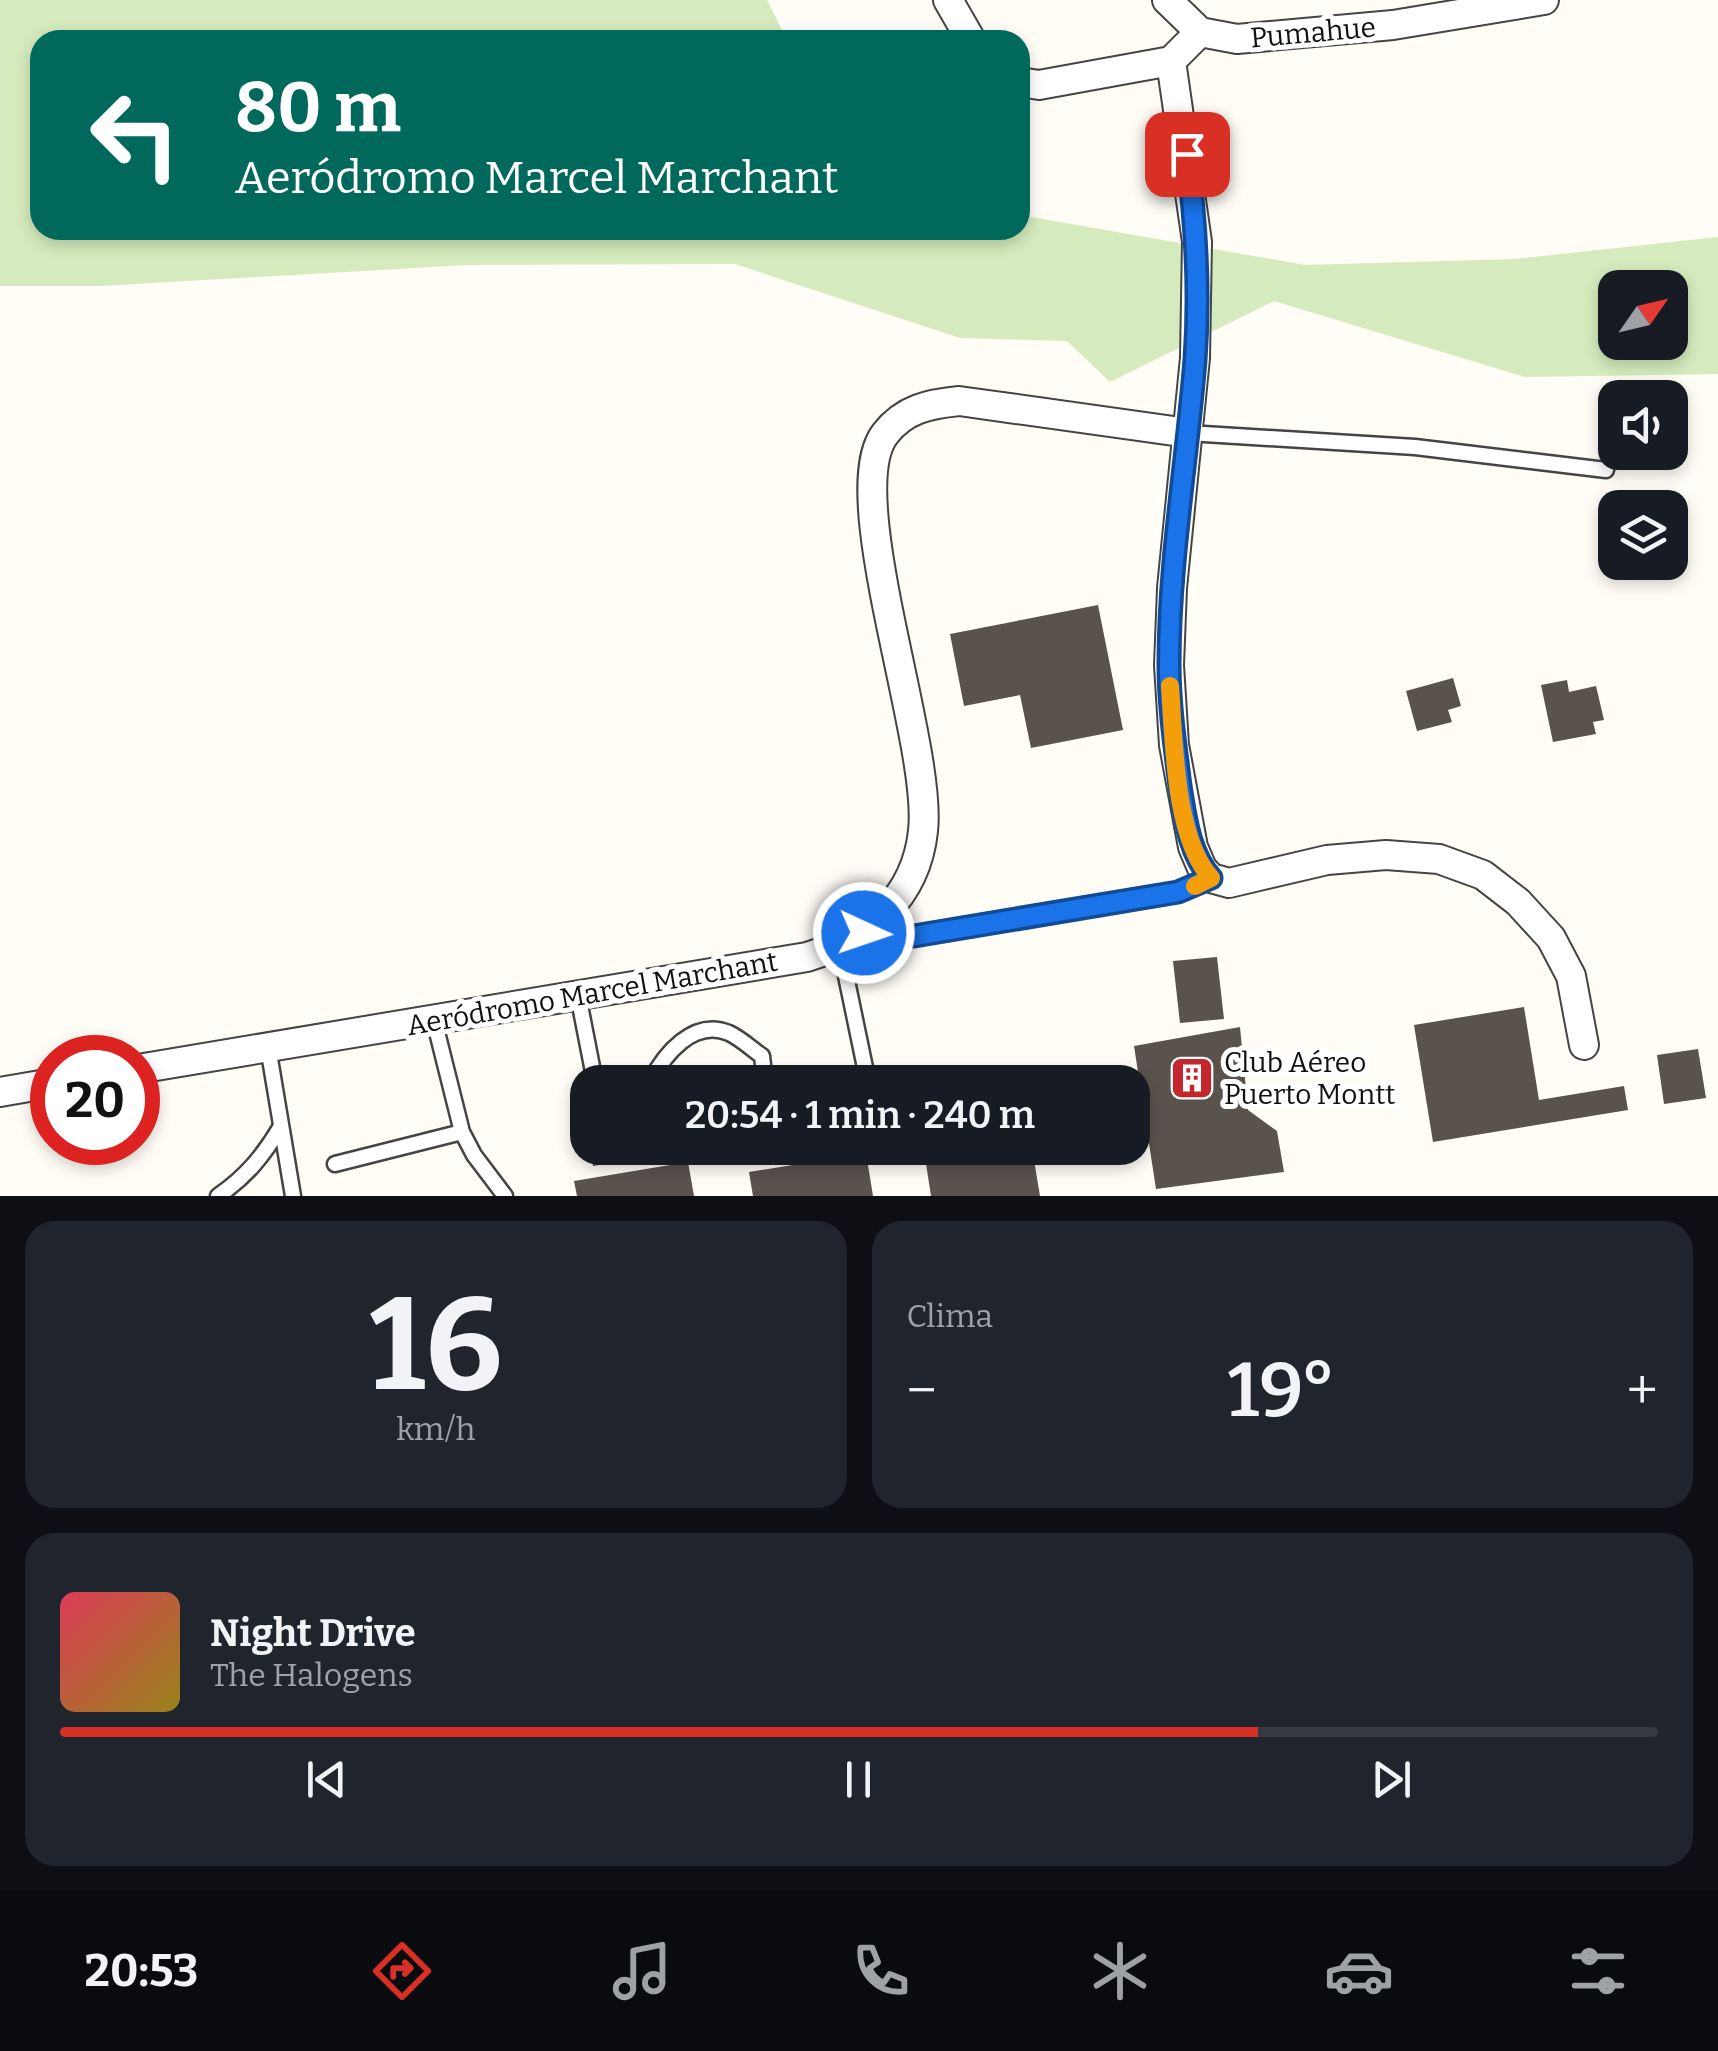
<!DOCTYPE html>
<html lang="es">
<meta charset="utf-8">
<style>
:root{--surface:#171b24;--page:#20242c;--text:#f1f3f6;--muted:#9ea1a6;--line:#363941;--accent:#d93025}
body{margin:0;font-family:Bitter,serif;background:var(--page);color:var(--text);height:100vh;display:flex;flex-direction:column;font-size:38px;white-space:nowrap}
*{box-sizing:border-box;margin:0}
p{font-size:32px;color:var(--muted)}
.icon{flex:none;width:55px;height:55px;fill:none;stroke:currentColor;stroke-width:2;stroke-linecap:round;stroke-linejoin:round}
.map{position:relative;height:1196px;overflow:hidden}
.side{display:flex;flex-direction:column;gap:25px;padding:25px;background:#0d0f14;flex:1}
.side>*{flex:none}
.guide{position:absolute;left:30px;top:30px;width:1000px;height:210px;border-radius:30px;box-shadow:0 5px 15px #0003;background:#00695c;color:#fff;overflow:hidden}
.needle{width:65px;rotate:56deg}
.tools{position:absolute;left:1598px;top:270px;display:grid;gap:20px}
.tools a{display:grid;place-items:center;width:90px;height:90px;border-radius:20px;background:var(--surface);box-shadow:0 5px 15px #0003;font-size:50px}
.speed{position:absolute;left:30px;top:1035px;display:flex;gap:20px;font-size:50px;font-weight:700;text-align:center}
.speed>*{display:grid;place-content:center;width:130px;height:130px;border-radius:50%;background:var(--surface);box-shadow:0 5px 15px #0003;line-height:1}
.speed .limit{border:15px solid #d22;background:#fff;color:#111}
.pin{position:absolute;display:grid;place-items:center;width:85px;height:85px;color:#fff;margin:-42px;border-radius:20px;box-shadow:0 5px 15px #0006}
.me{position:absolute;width:110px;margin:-55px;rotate:93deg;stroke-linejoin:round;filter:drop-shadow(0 0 8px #0008)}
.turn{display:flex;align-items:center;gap:35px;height:210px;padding:0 40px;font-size:45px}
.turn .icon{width:130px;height:130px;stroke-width:2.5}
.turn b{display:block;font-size:70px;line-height:85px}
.big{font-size:75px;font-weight:600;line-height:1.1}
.side .card{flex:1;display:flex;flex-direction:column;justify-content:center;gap:15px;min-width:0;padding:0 35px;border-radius:30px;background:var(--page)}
.side .dial{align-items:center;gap:0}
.dial b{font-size:130px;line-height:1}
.song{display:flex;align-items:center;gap:30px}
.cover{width:120px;height:120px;border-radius:15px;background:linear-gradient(135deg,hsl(350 70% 55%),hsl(50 70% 35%))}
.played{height:10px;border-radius:5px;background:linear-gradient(90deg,var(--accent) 75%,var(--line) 75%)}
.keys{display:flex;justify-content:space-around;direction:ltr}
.heat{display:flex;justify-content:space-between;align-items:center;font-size:55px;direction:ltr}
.side .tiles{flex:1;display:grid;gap:25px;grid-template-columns:1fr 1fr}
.card:last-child{grid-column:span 2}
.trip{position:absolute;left:570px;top:1065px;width:580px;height:100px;border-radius:30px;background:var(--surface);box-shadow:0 5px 15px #0003;font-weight:600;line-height:100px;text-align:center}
.tabs{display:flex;height:160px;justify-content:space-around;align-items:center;background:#090b0e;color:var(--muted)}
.tabs .icon{width:70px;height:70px}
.tabs .on{color:var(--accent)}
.tabs b{font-size:45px;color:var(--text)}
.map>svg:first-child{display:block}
.green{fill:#d5ebbd;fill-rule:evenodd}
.building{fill:#5a524d}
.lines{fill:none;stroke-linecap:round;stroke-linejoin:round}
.service-casing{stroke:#444;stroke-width:19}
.minor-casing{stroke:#444;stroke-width:32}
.service{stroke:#fff;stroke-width:14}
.minor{stroke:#fff;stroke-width:28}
.route-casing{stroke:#114b97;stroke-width:25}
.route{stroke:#1a73e8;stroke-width:18}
.slow{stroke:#f59e0b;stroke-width:18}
.labels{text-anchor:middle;stroke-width:10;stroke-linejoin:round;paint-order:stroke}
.street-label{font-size:28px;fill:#111;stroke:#fff}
.poi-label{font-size:28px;fill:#111;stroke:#fff;text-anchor:start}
</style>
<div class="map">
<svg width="1718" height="1196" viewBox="0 0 1718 1196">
<rect width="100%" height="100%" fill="#fffdf5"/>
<!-- green -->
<path class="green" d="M0,0h767l20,40h-747v190h980v-15l285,50 210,-6 203,-22v137l-193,3 -251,-76 -164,81 -43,-41 -107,-3 -225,-74 -269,1 -365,21h-101zM1615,288h55v54h-55z"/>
<!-- building -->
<path class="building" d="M1098,605l25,125 -92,18 -11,-53 -56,11 -14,-72z
M1453,678l8,28 -13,4 4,12 -35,9 -11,-40z
M1567,680l2,12 27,-6 8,34 -11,2 3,12 -43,8 -12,-57z
M1217,957l7,62 -44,4 -7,-62z
M1524,1007l15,93 85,-14 4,24 -195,32 -19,-117z
M1240,1027l8,83 29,21 7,41 -128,17 -22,-143z
M1698,1049l8,49 -42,6 -7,-49z
M924,1065l35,12 -2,5h-39z
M590,1148h63l1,8 -61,10z
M979,1148h53l8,48h-109l-6,-39z
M866,1153l7,43h-120l-4,-24z
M688,1162l6,34h-117l-3,-15z"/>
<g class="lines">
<!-- service casing -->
<g class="service-casing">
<path id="service" d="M1188,433l227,14 191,23
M865,933l49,3 264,-44 33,-14
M840,947l28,135
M578,995l17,87
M434,1020l28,112 12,23 31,41
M268,1047l25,149
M650,1082c14,-27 43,-64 79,-49 11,5 23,16 33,23l3,26
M335,1164l127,-32
M218,1196c28,-19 46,-41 63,-70"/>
</g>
<!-- minor casing -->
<g class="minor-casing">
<path id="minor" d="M948,0l23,40
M1167,0l33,32 37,7 156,-14 151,-25
M1171,61l26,181 -2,116 -23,230 -3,77 5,80 19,102 9,21 9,10 18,5 98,-23 59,-5 53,4 44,16 35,27 33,36 20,38 13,69
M1020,82l19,3 132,-24 29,-29
M138,1069l669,-112c61,-19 109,-59 116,-126 10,-87 -84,-337 -38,-397 19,-25 44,-30 74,-33l229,32
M0,1092l52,-9"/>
</g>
<!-- service -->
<use href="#service" class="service"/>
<!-- minor -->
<use href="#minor" class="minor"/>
</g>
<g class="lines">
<!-- route casing -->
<g class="route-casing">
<path id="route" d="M864,933l50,3 264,-44 33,-14c-22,-25 -26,-61 -31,-92 -5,-40 -11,-81 -11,-122 0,-102 18,-203 26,-304 5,-70 1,-137 -8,-206"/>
</g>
<!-- route -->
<use href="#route" class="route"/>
<!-- slow -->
<path class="slow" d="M1170,686c4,54 4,151 41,192l-16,8"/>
</g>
<!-- icons -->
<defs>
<g id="building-square" transform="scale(2.25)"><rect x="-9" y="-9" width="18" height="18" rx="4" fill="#c4262e" stroke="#fff"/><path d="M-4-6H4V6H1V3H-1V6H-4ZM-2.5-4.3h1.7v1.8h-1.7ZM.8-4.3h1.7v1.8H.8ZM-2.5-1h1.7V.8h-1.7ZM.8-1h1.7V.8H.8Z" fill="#fff"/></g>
</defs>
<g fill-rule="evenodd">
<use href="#building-square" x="1192" y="1078"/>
</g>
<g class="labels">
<!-- street labels -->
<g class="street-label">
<text transform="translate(1313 32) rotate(-5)" y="10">Pumahue</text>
<text transform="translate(592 993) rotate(-10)" y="10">Aeródromo Marcel Marchant</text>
</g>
<!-- poi labels -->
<g class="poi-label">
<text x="1224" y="1072">Club Aéreo<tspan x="1224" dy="32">Puerto Montt</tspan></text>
</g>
</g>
</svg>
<div class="tools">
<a><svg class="needle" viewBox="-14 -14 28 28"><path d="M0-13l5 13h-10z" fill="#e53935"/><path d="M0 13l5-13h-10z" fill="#9ea1a6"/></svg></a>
<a><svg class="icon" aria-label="sound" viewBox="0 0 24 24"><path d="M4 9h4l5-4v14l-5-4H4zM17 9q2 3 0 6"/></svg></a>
<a><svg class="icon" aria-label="layers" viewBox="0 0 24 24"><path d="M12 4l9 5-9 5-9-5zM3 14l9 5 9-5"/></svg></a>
</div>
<div class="speed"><div class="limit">20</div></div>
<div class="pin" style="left:1187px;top:154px;background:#d93025"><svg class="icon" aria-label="arrive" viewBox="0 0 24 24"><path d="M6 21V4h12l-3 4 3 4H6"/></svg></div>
<svg class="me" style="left:864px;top:933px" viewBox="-20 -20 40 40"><circle r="17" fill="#1a73e8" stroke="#fff" stroke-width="3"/><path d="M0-11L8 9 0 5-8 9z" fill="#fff"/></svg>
<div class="trip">20:54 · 1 min · 240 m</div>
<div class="guide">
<div class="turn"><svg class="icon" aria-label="left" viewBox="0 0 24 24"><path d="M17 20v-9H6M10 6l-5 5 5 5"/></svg><div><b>80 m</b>Aeródromo Marcel Marchant</div></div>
</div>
</div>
<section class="side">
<div class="tiles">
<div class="card dial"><b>16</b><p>km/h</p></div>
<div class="card"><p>Clima</p>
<div class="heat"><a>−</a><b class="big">19°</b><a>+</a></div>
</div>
<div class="card">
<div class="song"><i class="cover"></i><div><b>Night Drive</b><p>The Halogens</p></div></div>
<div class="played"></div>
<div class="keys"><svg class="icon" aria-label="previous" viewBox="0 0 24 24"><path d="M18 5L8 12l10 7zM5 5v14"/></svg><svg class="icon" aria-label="pause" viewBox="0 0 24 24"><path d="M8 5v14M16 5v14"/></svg><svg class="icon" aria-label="next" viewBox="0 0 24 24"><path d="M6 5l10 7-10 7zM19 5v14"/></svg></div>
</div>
</div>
</section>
<nav class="tabs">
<b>20:53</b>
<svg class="icon on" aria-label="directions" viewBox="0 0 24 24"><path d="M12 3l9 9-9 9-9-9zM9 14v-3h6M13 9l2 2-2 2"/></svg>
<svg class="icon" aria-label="music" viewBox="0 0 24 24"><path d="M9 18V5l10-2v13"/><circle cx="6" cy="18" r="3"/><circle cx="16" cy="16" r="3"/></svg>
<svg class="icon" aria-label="phone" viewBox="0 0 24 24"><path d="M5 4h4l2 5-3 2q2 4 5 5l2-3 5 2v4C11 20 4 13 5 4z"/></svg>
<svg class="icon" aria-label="climate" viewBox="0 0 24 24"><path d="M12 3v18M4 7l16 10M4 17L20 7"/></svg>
<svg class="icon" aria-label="car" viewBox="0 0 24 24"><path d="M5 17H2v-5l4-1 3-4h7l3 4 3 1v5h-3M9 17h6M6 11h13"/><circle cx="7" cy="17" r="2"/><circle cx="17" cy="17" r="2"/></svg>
<svg class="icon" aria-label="filters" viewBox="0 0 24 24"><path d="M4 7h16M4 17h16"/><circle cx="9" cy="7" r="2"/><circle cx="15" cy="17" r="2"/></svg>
</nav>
